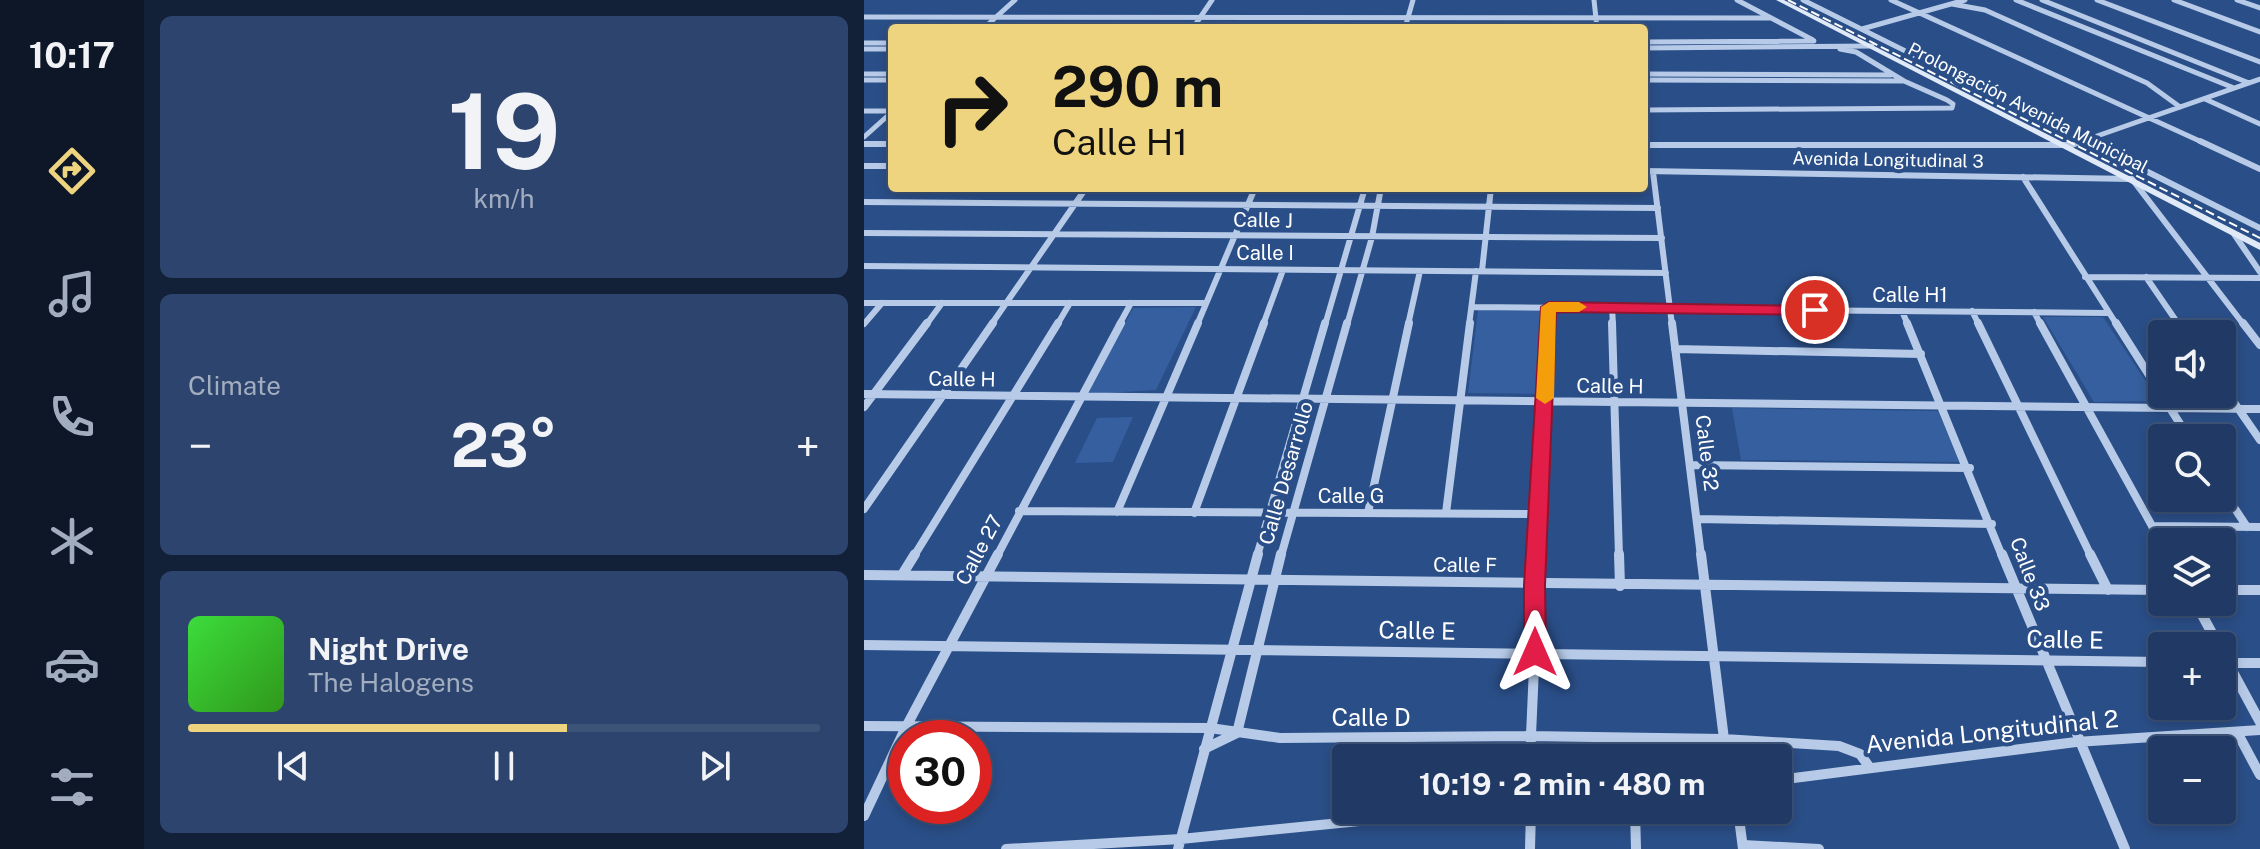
<!DOCTYPE html>
<meta charset="utf-8">
<style>
:root{--surface:#203a65;--page:#2d456e;--text:#f1f3f6;--muted:#a2adbf;--line:#3d5479;--accent:#eed47f}
body{margin:0;font-family:"Public Sans",sans-serif;background:var(--page);color:var(--text);height:100vh;display:flex;flex-direction:column;font-size:30px;white-space:nowrap}
*{box-sizing:border-box;margin:0}
p{font-size:26px;color:var(--muted)}
.icon{flex:none;width:44px;height:44px;fill:none;stroke:currentColor;stroke-width:2;stroke-linecap:round;stroke-linejoin:round}
.map{position:relative;flex:1;overflow:hidden}
.details{display:flex;flex-direction:column;gap:16px;padding:16px;background:#122038;width:720px}
.details>*{flex:none}
.hud{position:absolute;left:24px;top:24px;width:760px;height:168px;border-radius:8px;box-shadow:0 4px 12px #0003,0 0 0 2px var(--line);background:#eed47f;color:#111;overflow:hidden}
.controls{position:absolute;left:1284px;top:320px;display:grid;gap:16px}
.controls a{display:grid;place-items:center;width:88px;height:88px;border-radius:8px;background:var(--surface);box-shadow:0 4px 12px #0003,0 0 0 2px var(--line);font-size:40px}
.speed{position:absolute;left:24px;top:720px;display:flex;gap:16px;font-size:40px;font-weight:700;text-align:center}
.speed>*{display:grid;place-content:center;width:104px;height:104px;border-radius:50%;background:var(--surface);box-shadow:0 4px 12px #0003,0 0 0 2px var(--line);line-height:1}
.speed .limit{border:12px solid #d22;background:#fff;color:#111}
.pin{position:absolute;display:grid;place-items:center;width:68px;height:68px;color:#fff;margin:-34px;border:4px solid #fff;border-radius:50%;box-shadow:0 2px 8px #0007}
.me{position:absolute;width:88px;margin:-44px;rotate:0deg;stroke-linejoin:round;filter:drop-shadow(0 0 6px #0008)}
.turn{display:flex;align-items:center;gap:28px;height:168px;padding:0 32px;font-size:36px}
.turn .icon{width:104px;height:104px;stroke-width:2.5}
.turn b{display:block;font-size:56px;line-height:68px}
.big{font-size:60px;font-weight:700;line-height:1.1}
.details .card{flex:1;display:flex;flex-direction:column;justify-content:center;gap:12px;min-width:0;padding:0 28px;border-radius:12px;background:var(--page)}
.details .dial{align-items:center;gap:0}
.dial b{font-size:104px;line-height:1}
.song{display:flex;align-items:center;gap:24px}
.cover{width:96px;height:96px;border-radius:12px;background:linear-gradient(135deg,hsl(120 70% 55%),hsl(110 70% 35%))}
.played{height:8px;border-radius:4px;background:linear-gradient(90deg,var(--accent) 60%,var(--line) 60%)}
.keys{display:flex;justify-content:space-around;direction:ltr}
.heat{display:flex;justify-content:space-between;align-items:center;font-size:44px;direction:ltr}
.trip{position:absolute;left:468px;top:744px;width:460px;height:80px;border-radius:8px;background:var(--surface);box-shadow:0 4px 12px #0003,0 0 0 2px var(--line);font-weight:700;line-height:80px;text-align:center}
main{display:flex;flex:1;min-height:0}
.tab-bar{display:flex;flex-direction:column;width:144px;justify-content:space-around;align-items:center;background:#0d1728;color:var(--muted)}
.tab-bar .icon{width:56px;height:56px}
.tab-bar .active{color:var(--accent)}
.tab-bar b{font-size:36px;color:var(--text)}
.map>svg:first-child{display:block}
.green{fill:#355f9e}
.lines{fill:none;stroke-linecap:round;stroke-linejoin:round}
.minor-far3{stroke:#b7cbe8;stroke-width:5}
.minor-far2{stroke:#b7cbe8;stroke-width:6}
.minor-far1{stroke:#b7cbe8;stroke-width:8}
.minor{stroke:#b7cbe8;stroke-width:10}
.secondary{fill:#e0e9f7;fill-rule:evenodd}
.rail{stroke:#fff;stroke-width:2;stroke-dasharray:9 4;stroke-linecap:butt}
.route{fill:#e11d48;stroke:#92132f;stroke-width:2}
.slow{fill:#f59e0b}
.labels{text-anchor:middle;stroke-width:8;stroke-linejoin:round;paint-order:stroke}
.far-street-label{font-size:18px;fill:#fff;stroke:#2a4e87}
.street-label{font-size:20px;fill:#fff;stroke:#2a4e87}
.near-street-label{font-size:24px;fill:#fff;stroke:#2a4e87}
</style>
<main>
<nav class="tab-bar">
<b>10:17</b>
<svg class="icon active" aria-label="directions" viewBox="0 0 24 24"><path d="M12 3l9 9-9 9-9-9zM9 14v-3h6M13 9l2 2-2 2"/></svg>
<svg class="icon" aria-label="music" viewBox="0 0 24 24"><path d="M9 18V5l10-2v13"/><circle cx="6" cy="18" r="3"/><circle cx="16" cy="16" r="3"/></svg>
<svg class="icon" aria-label="phone" viewBox="0 0 24 24"><path d="M5 4h4l2 5-3 2q2 4 5 5l2-3 5 2v4C11 20 4 13 5 4z"/></svg>
<svg class="icon" aria-label="climate" viewBox="0 0 24 24"><path d="M12 3v18M4 7l16 10M4 17L20 7"/></svg>
<svg class="icon" aria-label="car" viewBox="0 0 24 24"><path d="M5 17H2v-5l4-1 3-4h7l3 4 3 1v5h-3M9 17h6M6 11h13"/><circle cx="7" cy="17" r="2"/><circle cx="17" cy="17" r="2"/></svg>
<svg class="icon" aria-label="filters" viewBox="0 0 24 24"><path d="M4 7h16M4 17h16"/><circle cx="9" cy="7" r="2"/><circle cx="15" cy="17" r="2"/></svg>
</nav>
<section class="details">
<div class="card dial"><b>19</b><p>km/h</p></div>
<div class="card"><p>Climate</p>
<div class="heat"><a>−</a><b class="big">23°</b><a>+</a></div>
</div>
<div class="card">
<div class="song"><i class="cover"></i><div><b>Night Drive</b><p>The Halogens</p></div></div>
<div class="played"></div>
<div class="keys"><svg class="icon" aria-label="previous" viewBox="0 0 24 24"><path d="M18 5L8 12l10 7zM5 5v14"/></svg><svg class="icon" aria-label="pause" viewBox="0 0 24 24"><path d="M8 5v14M16 5v14"/></svg><svg class="icon" aria-label="next" viewBox="0 0 24 24"><path d="M6 5l10 7-10 7zM19 5v14"/></svg></div>
</div>
</section>
<div class="map">
<svg width="1396" height="849" viewBox="0 0 1396 849">
<rect width="100%" height="100%" fill="#2a4e87"/>
<!-- green -->
<path class="green" d="M332,307l-40,83 -68,4 45,-86z
M614,310h67l-4,84 -73,-1z
M1179,317h60l56,84 -65,1z
M868,408l206,3 21,51 -218,-2z
M269,417l-20,45 -38,1 22,-45z"/>
<g class="lines">
<!-- minor-far3 -->
<path class="minor-far3" d="M730,0l3,28
M873,0l76,40
M939,0l287,143
M1027,0l313,143
M1152,0l218,88
M1178,0l207,83
M1233,0l163,62
M1310,0l86,32
M1373,0l23,8
M1088,4l33,6 162,73 33,24
M0,17l906,1
M120,28l31,-28
M329,28l19,-28
M541,28l8,-28
M998,29l103,-29
M780,42l170,-1
M0,43h28
M780,48l228,-2
M0,49h28
M0,74h28
M780,74l247,1
M0,80h28
M780,80l260,1
M1341,99l55,25
M780,110l308,-2 1,-4 -6,-4 -43,-19 -48,-29 -16,-3
M0,111h28
M0,137l28,-25
M1213,143l183,-64"/>
<!-- minor-far2 -->
<path class="minor-far2" d="M1222,141l174,87
M1336,141l60,28
M0,144h28
M780,145h428l10,-4
M0,166h28
M780,171l488,8 112,146
M789,172l19,153
M1159,177l94,148
M0,202l794,6
M0,233l798,5
M1370,234l26,38
M0,266l802,7
M618,271l9,-83
M1221,277l175,1
M1282,277l33,48
M0,303h341
M608,307l636,6
M748,307l1,18
M1038,311l6,14
M1108,311l7,14
M1170,312l7,13
M0,324l18,-21
M62,325l16,-22
M127,325l95,-137
M193,325l13,-22
M255,325l12,-22
M333,325l58,-137
M399,325l20,-55
M461,325l40,-137
M483,325l25,-88 9,-49
M544,325l12,-54
M605,325l7,-54
M684,325l1,-18"/>
<!-- minor-far1 -->
<path class="minor-far1" d="M748,323l7,233
M808,323l29,233
M1043,323l95,233
M1114,323l113,233
M1176,323l122,221
M1252,323l73,115
M1314,323l8,11
M1379,323l17,22
M811,349l246,5
M1358,385l38,55
M0,394l1396,15
M0,407l63,-84
M826,465l280,3
M1358,489l25,38
M0,509l129,-186
M155,511l519,3
M253,512l81,-189
M330,513l70,-190
M504,513l41,-190
M582,513l24,-190
M833,519l295,5
M1288,526l108,1
M50,556l144,-233
M133,556l124,-233
M393,556l68,-233
M417,556l66,-233
M675,556l9,-233"/>
<!-- minor -->
<path class="minor" d="M755,554l1,32
M837,554l23,185
M1138,554l123,295
M1226,554l18,36
M0,575l1298,15
M38,575l13,-21
M1358,590h38
M1331,602l24,44
M0,645l1298,17
M1358,652l38,70
M1361,663h35
M0,726l346,2 70,10 249,-2 195,3 115,7 21,8 10,14
M1373,732l23,43
M340,749l33,-16 44,-179
M666,758l9,-204
M914,780l298,-38 184,-12
M771,810l1,39
M874,810l5,39
M0,816l42,-89 92,-173
M879,845l76,4
M142,849l175,-10 288,-29
M314,849l80,-295
M666,849l1,-39"/>
<!-- secondary -->
<path class="secondary" d="M912,0h8l476,243v7z"/>
<!-- rail -->
<path class="rail" d="M924,0l472,238"/>
</g>
<!-- route -->
<path class="route" d="M685,302l266,4 8,4 -8,5 -259,-3 -11,273 1,67 -3,7 -8,3 -8,-3 -3,-7v-67l17,-278z"/>
<!-- slow -->
<path class="slow" d="M685,302h30l8,5 -8,5h-23l-2,86 -9,6 -9,-6 5,-91z"/>
<g class="labels">
<!-- far-street labels -->
<g class="far-street-label">
<text transform="translate(1164 108) rotate(27)" y="6">Prolongación Avenida Municipal</text>
<text transform="translate(1024 160) rotate(1)" y="6">Avenida Longitudinal 3</text>
</g>
<!-- street labels -->
<g class="street-label">
<text transform="translate(399 220) rotate(1)" y="7">Calle J</text>
<text x="401" y="260">Calle I</text>
<text x="1046" y="302">Calle H1</text>
<text transform="translate(98 379) rotate(1)" y="7">Calle H</text>
<text transform="translate(746 386) rotate(1)" y="7">Calle H</text>
<text transform="translate(843 453) rotate(83)" y="7">Calle 32</text>
<text transform="translate(422 473) rotate(-74)" y="7">Calle Desarrollo</text>
<text x="487" y="503">Calle G</text>
<text transform="translate(115 550) rotate(-62)" y="7">Calle 27</text>
<text transform="translate(601 565) rotate(1)" y="7">Calle F</text>
<text transform="translate(1166 574) rotate(69)" y="7">Calle 33</text>
</g>
<!-- near-street labels -->
<g class="near-street-label">
<text transform="translate(553 631) rotate(1)" y="8">Calle E</text>
<text transform="translate(1201 640) rotate(1)" y="8">Calle E</text>
<text x="507" y="726">Calle D</text>
<text transform="translate(1128 732) rotate(-6)" y="8">Avenida Longitudinal 2</text>
</g>
</g>
</svg>
<div class="controls">
<a><svg class="icon" aria-label="sound" viewBox="0 0 24 24"><path d="M4 9h4l5-4v14l-5-4H4zM17 9q2 3 0 6"/></svg></a>
<a><svg class="icon" aria-label="search" viewBox="0 0 24 24"><circle cx="10" cy="10" r="6"/><path d="M15 15l6 6"/></svg></a>
<a><svg class="icon" aria-label="layers" viewBox="0 0 24 24"><path d="M12 4l9 5-9 5-9-5zM3 14l9 5 9-5"/></svg></a>
<a>+</a>
<a>−</a>
</div>
<div class="speed"><div class="limit">30</div></div>
<div class="pin" style="left:951px;top:310px;background:#d93025"><svg class="icon" aria-label="arrive" viewBox="0 0 24 24"><path d="M6 21V4h12l-3 4 3 4H6"/></svg></div>
<svg class="me" style="left:671px;top:652px" viewBox="-20 -20 40 40"><path d="M0-17L14 15 0 8-14 15z" fill="#e11d48" stroke="#fff" stroke-width="4"/></svg>
<div class="trip">10:19 · 2 min · 480 m</div>
<div class="hud">
<div class="turn"><svg class="icon" aria-label="right" viewBox="0 0 24 24"><path d="M7 20v-9h11M14 6l5 5-5 5"/></svg><div><b>290 m</b>Calle H1</div></div>
</div>
</div>
</main>
